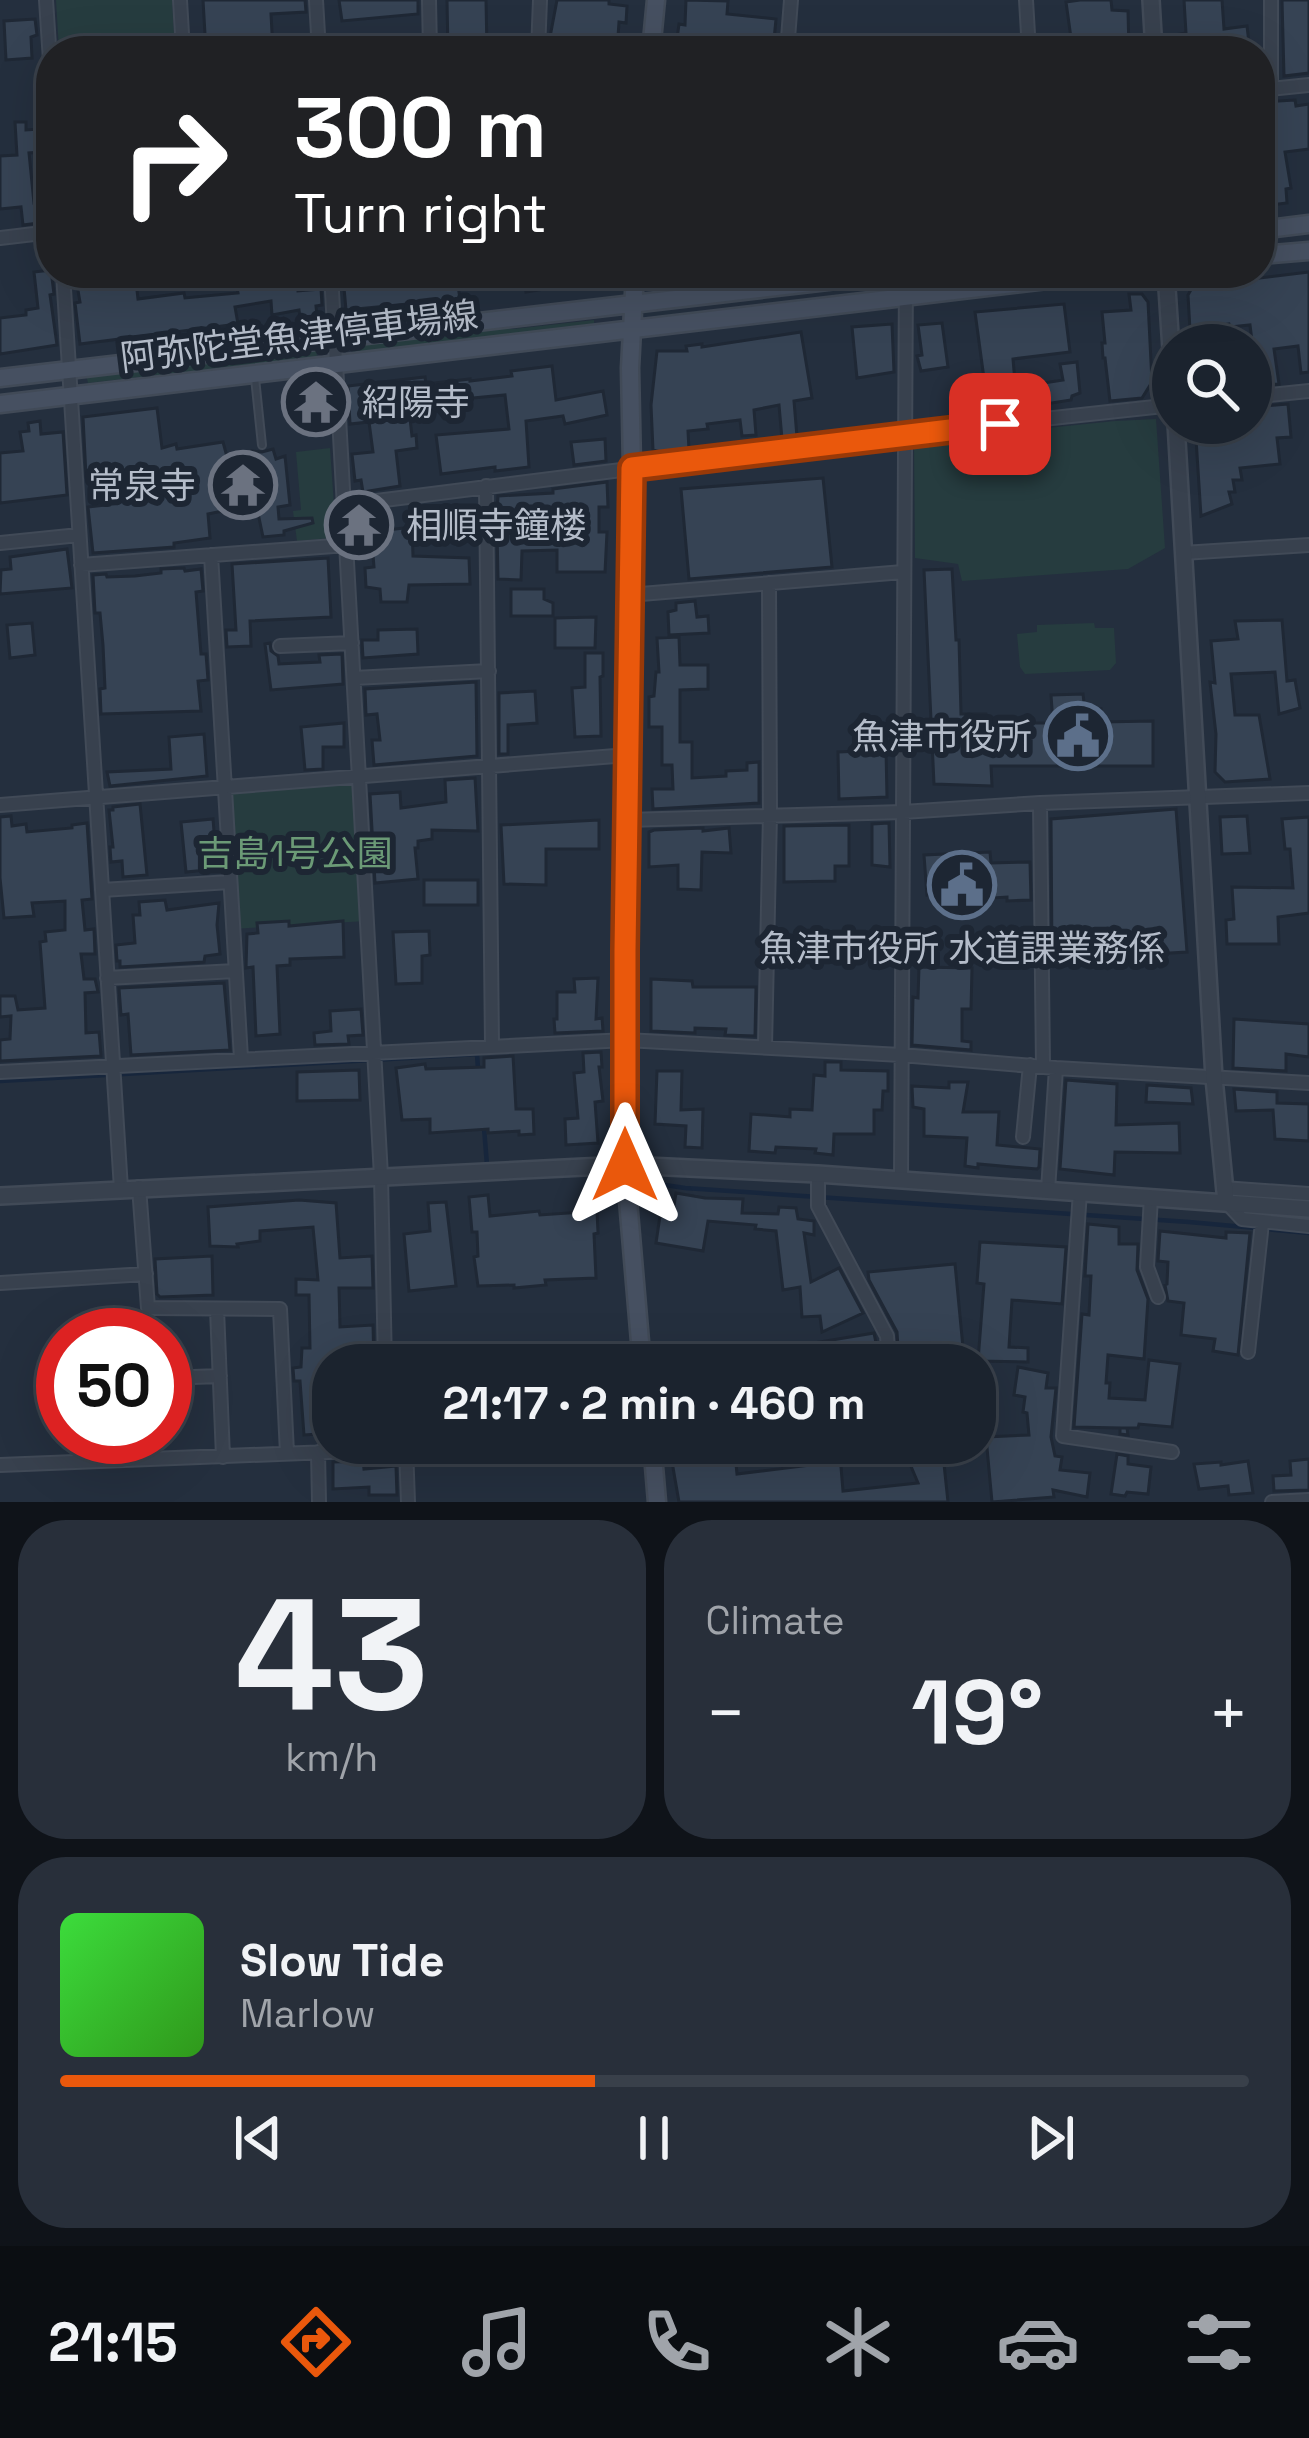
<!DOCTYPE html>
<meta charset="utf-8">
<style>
:root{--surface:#1b232e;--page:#282f3a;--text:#f1f3f6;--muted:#a0a4aa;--line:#39404a;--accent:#ea580c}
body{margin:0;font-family:"Space Grotesk","Noto Sans JP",sans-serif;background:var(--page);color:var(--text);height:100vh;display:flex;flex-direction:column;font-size:45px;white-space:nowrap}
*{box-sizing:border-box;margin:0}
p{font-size:39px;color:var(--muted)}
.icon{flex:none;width:66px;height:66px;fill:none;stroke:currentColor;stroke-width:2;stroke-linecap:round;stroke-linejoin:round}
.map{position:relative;height:1502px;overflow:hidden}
.details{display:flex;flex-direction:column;gap:18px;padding:18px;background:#0f1319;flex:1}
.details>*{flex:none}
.top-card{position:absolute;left:36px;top:36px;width:1239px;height:252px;border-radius:48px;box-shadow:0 12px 48px #0002,0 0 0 3px var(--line);background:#202124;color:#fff;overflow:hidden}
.tools{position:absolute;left:1152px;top:324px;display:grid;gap:24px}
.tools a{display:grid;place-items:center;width:120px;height:120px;border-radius:50%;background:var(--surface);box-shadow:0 12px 48px #0002,0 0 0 3px var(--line);font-size:60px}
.speed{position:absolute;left:36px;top:1308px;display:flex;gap:24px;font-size:60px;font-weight:700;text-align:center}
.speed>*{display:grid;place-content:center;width:156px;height:156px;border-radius:50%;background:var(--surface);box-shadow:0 12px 48px #0002,0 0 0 3px var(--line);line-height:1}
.speed .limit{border:18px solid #d22;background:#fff;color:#111}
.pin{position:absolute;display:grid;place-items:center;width:102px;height:102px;color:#fff;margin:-51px;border-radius:24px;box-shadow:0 6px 18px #0006}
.me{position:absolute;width:132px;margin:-66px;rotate:0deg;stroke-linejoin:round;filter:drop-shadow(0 0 9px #0008)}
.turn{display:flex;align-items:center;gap:42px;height:252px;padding:0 60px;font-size:54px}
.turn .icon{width:156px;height:156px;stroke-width:2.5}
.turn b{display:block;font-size:84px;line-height:102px}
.big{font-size:90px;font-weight:700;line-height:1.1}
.details .card{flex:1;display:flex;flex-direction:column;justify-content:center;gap:18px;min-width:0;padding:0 42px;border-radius:48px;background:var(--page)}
.details .dial{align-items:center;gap:0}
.dial b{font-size:156px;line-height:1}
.song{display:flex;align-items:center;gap:36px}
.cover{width:144px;height:144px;border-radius:18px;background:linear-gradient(135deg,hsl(120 70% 55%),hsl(110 70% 35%))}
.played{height:12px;border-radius:6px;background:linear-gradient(90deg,var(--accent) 45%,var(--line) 45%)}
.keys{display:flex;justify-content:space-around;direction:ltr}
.heat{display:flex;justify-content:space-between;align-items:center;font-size:66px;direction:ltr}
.details .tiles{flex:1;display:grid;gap:18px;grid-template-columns:1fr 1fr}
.card:last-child{grid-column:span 2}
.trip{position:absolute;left:312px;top:1344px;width:684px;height:120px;border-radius:48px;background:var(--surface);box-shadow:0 12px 48px #0002,0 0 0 3px var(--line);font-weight:700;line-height:120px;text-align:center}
.tabs{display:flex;height:192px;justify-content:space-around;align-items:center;background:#0b0e12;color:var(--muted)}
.tabs .icon{width:84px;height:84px}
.tabs .on{color:var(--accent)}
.tabs b{font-size:54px;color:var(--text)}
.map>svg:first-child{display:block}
.green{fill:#263c3f}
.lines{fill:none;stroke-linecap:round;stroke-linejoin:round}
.stream{stroke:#17263c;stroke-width:4.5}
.building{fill:#364354;stroke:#1f2835;stroke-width:3}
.service-casing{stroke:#414a57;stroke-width:10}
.minor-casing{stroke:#414a57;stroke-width:16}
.tertiary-casing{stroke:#414a57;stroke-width:20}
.secondary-casing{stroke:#414a57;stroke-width:21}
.service{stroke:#38414e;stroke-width:6}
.minor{stroke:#38414e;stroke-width:12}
.tertiary{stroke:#38414e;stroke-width:15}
.secondary{stroke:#465061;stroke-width:16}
.route-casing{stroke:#983908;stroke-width:30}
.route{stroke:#ea580c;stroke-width:21}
.labels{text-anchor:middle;stroke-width:12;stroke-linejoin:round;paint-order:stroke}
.street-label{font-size:36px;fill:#b4bcc9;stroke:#1d2633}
.poi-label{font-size:36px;fill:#b4bcc9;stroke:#1d2633;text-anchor:start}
.park-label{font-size:36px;fill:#6b9a76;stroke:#1d2633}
</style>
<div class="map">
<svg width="1309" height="1502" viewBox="0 0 1309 1502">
<rect width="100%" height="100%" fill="#242f3e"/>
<!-- green -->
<path class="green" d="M56,0h116l3,51h-116z
M594,320v6l-241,27 -1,-8 136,-18 25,2z
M316,348l1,9 -229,26 -2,-8z
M1156,419l9,129 -37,21 -166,12 -4,-17 -43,-6 -1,-116 201,-21z
M330,448l6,86 -5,4 -34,3 -4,-30 8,-1 -5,-58z
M1094,623l1,5h19l2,35 -6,7 -85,4 -5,-7 -3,-33 20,-2v-7z
M359,777l7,144 -133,8 -9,-142z"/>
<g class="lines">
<!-- stream -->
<path class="stream" d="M0,1081l477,-27 1,15
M484,1128l3,37
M589,1174l31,4
M631,1180l54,8 504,34 120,11"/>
</g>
<!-- building -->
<path class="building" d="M203,0h102l1,12 -35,2 2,37h-67z
M339,0h79v14l-76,7z
M447,0h39l1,51h-39z
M557,0h52v4l18,2 -1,17 -7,-1 -2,29h-66l-1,-14z
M686,0l42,1 -1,13 49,5 -3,32h-15l2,-12 -43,-3 -1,13 -19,-2v-6l-20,-2 2,-15 6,1z
M1080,0h31l1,10 16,1 1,40h-33l-2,-15 -23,2 -5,-36z
M1184,0h38l2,29 23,-3 3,25h-74l-1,-16 11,-2z
M1282,0h27v73l-25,3z
M35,19l2,16 -6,2 1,21 -26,2 -2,-39z
M1295,100l1,6 13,-2v45l-24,3 6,36 -5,1 1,14 -27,3v-104z
M15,122h11v8l14,-1 2,23 -13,1 5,50 10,-1 3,20 -24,3 -2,-18 -21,2v-53l17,-1z
M51,270l3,24 -4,1 7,50 -57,9v-36l26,-3v-5l12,-2 -4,-36z
M1309,272v100l-8,1 -3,-27 -24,3 5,35 -28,2v-11l5,-1 -6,-49 -20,2 -1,-3 -39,6 -2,-35 5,-9z
M75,273h60l3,26 46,-6 1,5 53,-5 -4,-20h62l2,18 23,-2 1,16 -6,1 1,10 -17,1 -1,-7 -27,5 -1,-14 -36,6 3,17 -158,20 -5,-41 5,-1z
M369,273h122v8l-33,4 2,14 -114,11 -3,-33z
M523,273h75l1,7 -73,12z
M1129,294h13l6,8 4,80 -10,16 -32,3 -5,-43h-2l-1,-15h3l-3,-31 29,-2z
M1064,304l6,48 -57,7 2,23 -30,4 -10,-74z
M942,323l6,44 -27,4 -4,-15 5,-1 -4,-30z
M892,324l2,48 -37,6 -5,-51z
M801,332l11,66 -18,3 3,36 -15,2 -3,-34 -25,5 2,25 -14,1 -2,-16 -33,4 1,5 -20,2 1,19 -25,3 -11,-3 -2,-45 6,-54h30l-1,-5 16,-2v3z
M1077,362l3,31 -8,3 -1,4 -32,5 -2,-21 26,-4 -3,-16z
M552,366l4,34 47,-9 4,24 -42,9 -2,-8 -37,5 3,46 -34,4v-4l-54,7 -5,-39 73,-6 -4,-34 -63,6 -1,-4 -33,5 4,34 4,-1 1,13 -21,3 4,35 -37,6 -2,-12 -6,1 -3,-27 21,-2 -4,-30 -19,2 -2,-38 77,-9 1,7 44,-5v2l42,-5 -1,-5z
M1288,404l3,33 -14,1 3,26 -40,4 2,12h-9l2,12h-6l3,12 -31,12 -6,-93h56v-16z
M157,408l5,40 14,-4 1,5 46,-7 6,22 23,-4v-9l10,1 11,-3 3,10 9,-3 5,49 -12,2 1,12 33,-1 1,5 -29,8v4l-21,2 -5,-24 -9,-1 -2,-6 -39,8 2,24 -36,5v4l-81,6 -5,-46 18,-2 -4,-31 -16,2 -3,-59z
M40,421l1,13 22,-2 4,63 -67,8v-50l23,-2 -3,-19 9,-1 -1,-8z
M605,439l1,22 -32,4 -3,-23z
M823,478l9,89 -143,12 -8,-90z
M607,482l1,25h-9v25h8l-2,40h-48v-22l-35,1 -1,29 -23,-1 -1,-50 3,-17h-3l1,-16 55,-3v-4z
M412,527l1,29 56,2 1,26 -61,1 -2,17h-26l-1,-13 -14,-2 -1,-19 9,-1 -3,-35z
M67,549l5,39 -72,6 1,-24 10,-1 -1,-12z
M328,558l3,59 -81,4 1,25 -24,1 -1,-17h10l-4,-66z
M184,568l1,3 16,-2 2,22 -7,1 5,62h5l2,26 -10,1 3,30 -100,3 -1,-25 5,-1 -2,-43 -3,-32h-5l-2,-38 13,-1 1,3 28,-1 26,-3v-4z
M952,569l4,71h3l2,74h25l4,9h63l-2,-28 32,-1 2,17 16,-2 1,13 51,-1v45h-162l1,20 -58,-2 -10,-214z
M511,589h33v10l9,4v13h-42z
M695,601l2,16 11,-1 1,17 -40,2 -1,-23 8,-2v-7z
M596,617l-1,31h-40v-30z
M1282,620l5,61 8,-1 5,28 -21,6 -4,-42 -44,2 4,41h24l11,64 -45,3 -10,-10 1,-38 -6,-52 5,1 -4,-42 27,-2 -3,-18z
M32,623l3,32 -25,3 -3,-33z
M417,629l1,25 -55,4 -1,-18h16v-10z
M679,637l1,28h28v24l-28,1v52h12v36l34,-2v-5l21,-1v-7l12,-1v41l-106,6 -1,-20h21l-1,-24h-10v-38h-13v-30l5,-1 2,-24h3l-2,-34z
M270,643l1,8 7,5 1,8 41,-2 -1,-7 23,-1 1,30 -72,6 -6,-46z
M585,653h18v23l-3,1 1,59 -26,1 -3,-49 13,-1z
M476,682l1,74 -103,9 -2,-25h8l-3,-26 -11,1 -1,-26z
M535,691l2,32 -29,2v29h-9v-61z
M344,723v24h-21v22l-18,1 -4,-43z
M204,734l3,42 -97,10 -3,-14 64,-3 -2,-32z
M886,750l1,47 -48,2 -1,-47z
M475,778l3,53 -46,-1v9l-14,2v7h-3l3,31 -43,4 -5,-89 30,-2 1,16 45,-6 -1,-22z
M140,804l7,71 -24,2 -1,-16 -11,1 -1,-15h3l-4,-37h4v-3z
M1176,809l11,143 -135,8 -1,-141z
M11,816l1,10 14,-2 1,8 45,-4v-3l15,-2 5,76 -10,1 3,30 9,-1 1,25h-14l3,25h11l3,13 -13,1 1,40 13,-1 2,24 -101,5v-21l10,-1 1,-23 -11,1v-21h15l3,14 27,-2 -5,-66 6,-1 -1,-9 20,-2v-29l-33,2 2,13 -30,2 -4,-40v-61z
M1247,816l3,37 -28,1 -2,-37z
M1309,817v96l-31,4 1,27h-52l-1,-24 8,-1 -2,-32 61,1 -3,-39h-5l-3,-30z
M213,819l4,50 -31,3 -5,-50z
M599,820v29h-53v36l-42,-1 -3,-59z
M889,823l1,44 -18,-2v-41z
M849,825v41h-14v15l-51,1v-56z
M703,828v3l26,-3 2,25 -29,-1 -1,38 -23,-1v-24l-29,2v-35l5,-2z
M990,852l1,11 39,-1 1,38 -24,1v-4l-63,4 -1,-8 -16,2 -3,-40z
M424,880h54v25h-54z
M165,900l2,10 52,-7 -2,22 3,29 -15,2 -1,6 -84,5v-6h-3l-1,-16 19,-2 -2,-28h7l-1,-13z
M289,921v5l54,-5 1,36 -54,2v6l-13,1 3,68 -24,2 -3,-69 -7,1 1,-34 11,-1 -1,-10z
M429,931l1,24 -8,1v27l-26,1 -3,-52z
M919,967l53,1 -1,41h-9v32l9,1v8l-59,-5 1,-48 5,1z
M598,978l-2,41 6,-1 1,13 -48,2 -1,-14h3v-27h18l-1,-13z
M651,979l41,2 1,6h63l-1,49 -30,-1 1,-6 -31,-1v5l-44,-2z
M224,983l6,67 -99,5 -3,-41 -7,1 -2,-27z
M361,1009l2,26 -15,1 1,8 -34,1 -1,-12 17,-2 -1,-20z
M1234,1019l75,5v33l-23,-3v17l-53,-3z
M601,1052l1,15h-3l4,34 -8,1 3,41 -32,2 -1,-26 13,-1 -4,-45 10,-1 -1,-19z
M513,1056l3,53h17l1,25 -15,1v-4l-31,2v-4l-58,4v-14l-28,1 -6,-52 29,-4 1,5 58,-2v-9z
M825,1062h16v8l47,1v20h-5l-1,19h-8v24h-40l-1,21 -18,-2 1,-4 -40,-2 -1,6 -26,-2 2,-37 39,3v-8l22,1 2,-35 11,1z
M359,1070l1,30 -63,1v-29z
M657,1071h25l-1,39 22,-1 -1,39 -17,-1 1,-21 -31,-2z
M1066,1080l51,4 -1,41 63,-2 1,30 -65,-1 -1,23 -54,-6z
M949,1082h19l-5,30h36l-2,33 43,4 -1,18 -2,2 -59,-5v4l-13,-2 2,-28 -43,-2v-27l-11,-2 -1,-21 37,2z
M1147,1085l44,3 2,16 -47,-2z
M1234,1089l43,3v11l32,1v37l-34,-2 -2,-29 -37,1z
M676,1193l29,5 38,1 -1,14 36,1 1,-7 17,1 2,11 16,2v14l-10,-2 7,49 28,-14 24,45 -41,19 -2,-16 -18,1 -2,-30 -17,3 -7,-59 -21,-2 1,-4 -48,-4 -5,30 -47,-8 4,-27 12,2z
M488,1195l2,21 49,-5 1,4 57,-4 1,22 -4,1 2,44 -51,2 1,5 -32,3v-3l-36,1 -4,-29 4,-1 -1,-24h-5l-3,-35z
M299,1200l37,3 4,55 32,-2 1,32h-34l1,39 33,-2 1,38 -41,2v68l-29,2 -4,-54h-6l-1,-13 8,-1 1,-19h8l-1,-53h-13v-16l22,1 -5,-53 -53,4v10l-23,3 1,3 -28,-1 -2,-39z
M446,1202l10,84 -47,5 -5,-57 26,-3 -2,-28z
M1088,1224l31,3v17h19l-1,26 11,29 -4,60 -36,-4 -2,28h4l-1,15 36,2 4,-40 31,4 -8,63 -33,-3 -1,4h-17h6l1,7 -8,-1v-6l-46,-1 8,-113 7,1 2,-39h-6z
M1160,1231l66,7v-6l24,1 -12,122 -25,-4 2,-12 -34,-4 3,-32 -16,-2 -3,-16 2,-1 1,-22 -10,-1z
M980,1242l86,5 -4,57 -50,-4 -3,47 19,1v14l-50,-1 6,-77 -7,-1z
M212,1256l1,39 -53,2 -3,-3 -2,-35z
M955,1264l9,94 -65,6 -2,-32 -28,-52 -1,-8z
M874,1333l3,15 -74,6 -1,-9z
M1018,1367l30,6 -2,15h10l-5,49 4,19 7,1 -2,13 30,3 -3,24 -34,-7 1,7 -62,5 -6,-65 43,-2 -2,-22 -4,-1 2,-15 -11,-2z
M687,1443h47l3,31 74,-9 -2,-22h30l4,48 75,-8 -8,-19 6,-1 -6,-20h25l9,21 4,38h-269l-8,-46 16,-2z
M1117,1454l11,2v8l23,3 -3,27 -21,-2 -2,4 -14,-2z
M1309,1459v31l-35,1 -1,-15 18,-1 -1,-14z
M363,1461l1,8 32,-3 1,29h-28v-8l-36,2v-27z
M1248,1461l5,32 -24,2 -1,-9 -29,3 -5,-25 27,-2v3z"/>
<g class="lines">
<!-- service casing -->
<g class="service-casing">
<path id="service" d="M255,378l7,67"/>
</g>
<!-- minor casing -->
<g class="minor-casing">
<path id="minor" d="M46,0l5,76
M180,0l3,51
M316,0l3,51
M429,0l1,51
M1026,0l3,51
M538,51l2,-51
M787,51l4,-51
M1271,89v-89
M1260,90l49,-5
M0,238l51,-6
M63,273l58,916
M331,273l50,903 4,189
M1251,397l58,-6
M486,486l6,559
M345,505l560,-71 268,-29
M0,543l79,-8
M1183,553l126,-8
M211,555l30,503
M81,565l266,-20
M629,595l274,-23
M280,646l72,-3
M354,678l135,-7
M1040,803l3,263
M0,805l628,-50
M627,820l276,-8 137,-9 269,-10
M102,890l128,-8
M107,978l128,-7
M765,1047l5,-233 -1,-231
M0,1072l626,-32 275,15 155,13 253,15
M1023,1137l7,-72
M818,1174v32l69,130 2,29
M901,1180l5,-907
M139,1187l9,121 132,1 7,144
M1223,1188l86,6
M1048,1190l8,-122
M1080,1192l-17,244 109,16
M1151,1197l-4,70 11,30
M1226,1202l16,17 67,7
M0,1283l146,-9
M217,1309l6,148
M1248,1352l14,-129
M165,1378l55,-2
M406,1447l2,55
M318,1452l1,50
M0,1465l554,-22
M1272,1502l37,-2"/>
</g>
<!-- tertiary casing -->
<g class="tertiary-casing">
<path id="tertiary" d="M1151,0l3,51
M1166,273l7,107
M1176,423l38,655 12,124
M0,1196l625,-31 193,9 491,35"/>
</g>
<!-- secondary casing -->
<g class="secondary-casing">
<path id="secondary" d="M651,51l5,-51
M1260,230l49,-6
M1260,255l49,-4
M635,273l-5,95 2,100 -7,483v214l17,200
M0,378l897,-105
M0,404l1107,-131
M652,1443l5,59"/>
</g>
<!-- service -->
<use href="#service" class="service"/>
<!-- minor -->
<use href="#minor" class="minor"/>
<!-- tertiary -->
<use href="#tertiary" class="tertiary"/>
<!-- secondary -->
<use href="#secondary" class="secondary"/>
</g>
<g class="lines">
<!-- route casing -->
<g class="route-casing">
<path id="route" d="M625,1165v-214l7,-483 368,-44"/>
</g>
<!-- route -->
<use href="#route" class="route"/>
</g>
<!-- icons -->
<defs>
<g id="temple-ring" transform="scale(3.45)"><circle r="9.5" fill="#1d2633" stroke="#6b7280" stroke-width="1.5"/><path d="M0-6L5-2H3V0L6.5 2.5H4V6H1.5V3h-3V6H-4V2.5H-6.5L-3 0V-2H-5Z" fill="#6b7280"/></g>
<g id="civic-ring" transform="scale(3.45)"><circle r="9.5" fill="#1d2633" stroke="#5c6f8a" stroke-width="1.5"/><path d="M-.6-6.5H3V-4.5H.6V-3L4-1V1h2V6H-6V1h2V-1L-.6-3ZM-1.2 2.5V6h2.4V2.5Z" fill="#5c6f8a"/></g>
</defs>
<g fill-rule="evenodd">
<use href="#temple-ring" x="316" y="402"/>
<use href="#temple-ring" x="243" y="485"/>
<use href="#temple-ring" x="359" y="525"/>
<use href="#civic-ring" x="1078" y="736"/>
<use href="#civic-ring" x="962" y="885"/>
</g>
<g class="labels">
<!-- street labels -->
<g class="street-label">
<text transform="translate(299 336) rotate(-7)" y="13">阿弥陀堂魚津停車場線</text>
</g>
<!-- poi labels -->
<g class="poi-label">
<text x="362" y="415">紹陽寺</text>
<text x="196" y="498" text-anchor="end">常泉寺</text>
<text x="406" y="538">相順寺鐘楼</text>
<text x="1032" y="749" text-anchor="end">魚津市役所</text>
<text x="962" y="961" text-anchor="middle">魚津市役所 水道課業務係</text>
</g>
<!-- park labels -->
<g class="park-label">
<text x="295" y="866">吉島1号公園</text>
</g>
</g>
</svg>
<div class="tools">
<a><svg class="icon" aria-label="search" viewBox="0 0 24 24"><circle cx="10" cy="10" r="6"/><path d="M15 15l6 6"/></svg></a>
</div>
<div class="speed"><div class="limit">50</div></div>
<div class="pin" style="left:1000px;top:424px;background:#d93025"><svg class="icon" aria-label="arrive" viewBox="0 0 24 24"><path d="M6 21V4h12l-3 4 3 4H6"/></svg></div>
<svg class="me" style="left:625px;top:1165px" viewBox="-20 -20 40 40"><path d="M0-17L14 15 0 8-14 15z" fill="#ea580c" stroke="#fff" stroke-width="4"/></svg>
<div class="trip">21:17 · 2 min · 460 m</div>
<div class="top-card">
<div class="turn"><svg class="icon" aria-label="right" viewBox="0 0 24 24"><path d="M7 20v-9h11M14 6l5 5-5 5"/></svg><div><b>300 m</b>Turn right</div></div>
</div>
</div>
<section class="details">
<div class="tiles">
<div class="card dial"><b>43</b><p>km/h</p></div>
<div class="card"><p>Climate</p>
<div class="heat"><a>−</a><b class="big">19°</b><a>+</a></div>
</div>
<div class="card">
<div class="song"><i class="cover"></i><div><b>Slow Tide</b><p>Marlow</p></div></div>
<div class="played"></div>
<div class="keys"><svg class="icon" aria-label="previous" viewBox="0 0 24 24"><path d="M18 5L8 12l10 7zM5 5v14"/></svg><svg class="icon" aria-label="pause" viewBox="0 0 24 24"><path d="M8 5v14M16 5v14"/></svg><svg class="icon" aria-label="next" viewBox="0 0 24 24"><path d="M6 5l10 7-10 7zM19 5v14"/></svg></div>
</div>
</div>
</section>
<nav class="tabs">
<b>21:15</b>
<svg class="icon on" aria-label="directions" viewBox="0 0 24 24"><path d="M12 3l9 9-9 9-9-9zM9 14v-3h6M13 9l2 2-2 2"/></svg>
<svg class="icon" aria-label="music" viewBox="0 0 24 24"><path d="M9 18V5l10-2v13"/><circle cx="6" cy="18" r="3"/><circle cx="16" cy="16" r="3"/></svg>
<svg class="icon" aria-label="phone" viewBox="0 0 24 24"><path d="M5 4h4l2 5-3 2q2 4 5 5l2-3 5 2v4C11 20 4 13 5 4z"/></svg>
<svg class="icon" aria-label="climate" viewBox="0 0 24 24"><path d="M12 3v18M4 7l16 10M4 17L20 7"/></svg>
<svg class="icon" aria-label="car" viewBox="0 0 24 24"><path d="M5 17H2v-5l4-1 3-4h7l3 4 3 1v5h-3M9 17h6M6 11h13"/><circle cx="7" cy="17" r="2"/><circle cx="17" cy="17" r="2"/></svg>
<svg class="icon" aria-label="filters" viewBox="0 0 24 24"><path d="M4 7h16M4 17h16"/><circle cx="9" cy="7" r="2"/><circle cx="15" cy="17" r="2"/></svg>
</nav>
